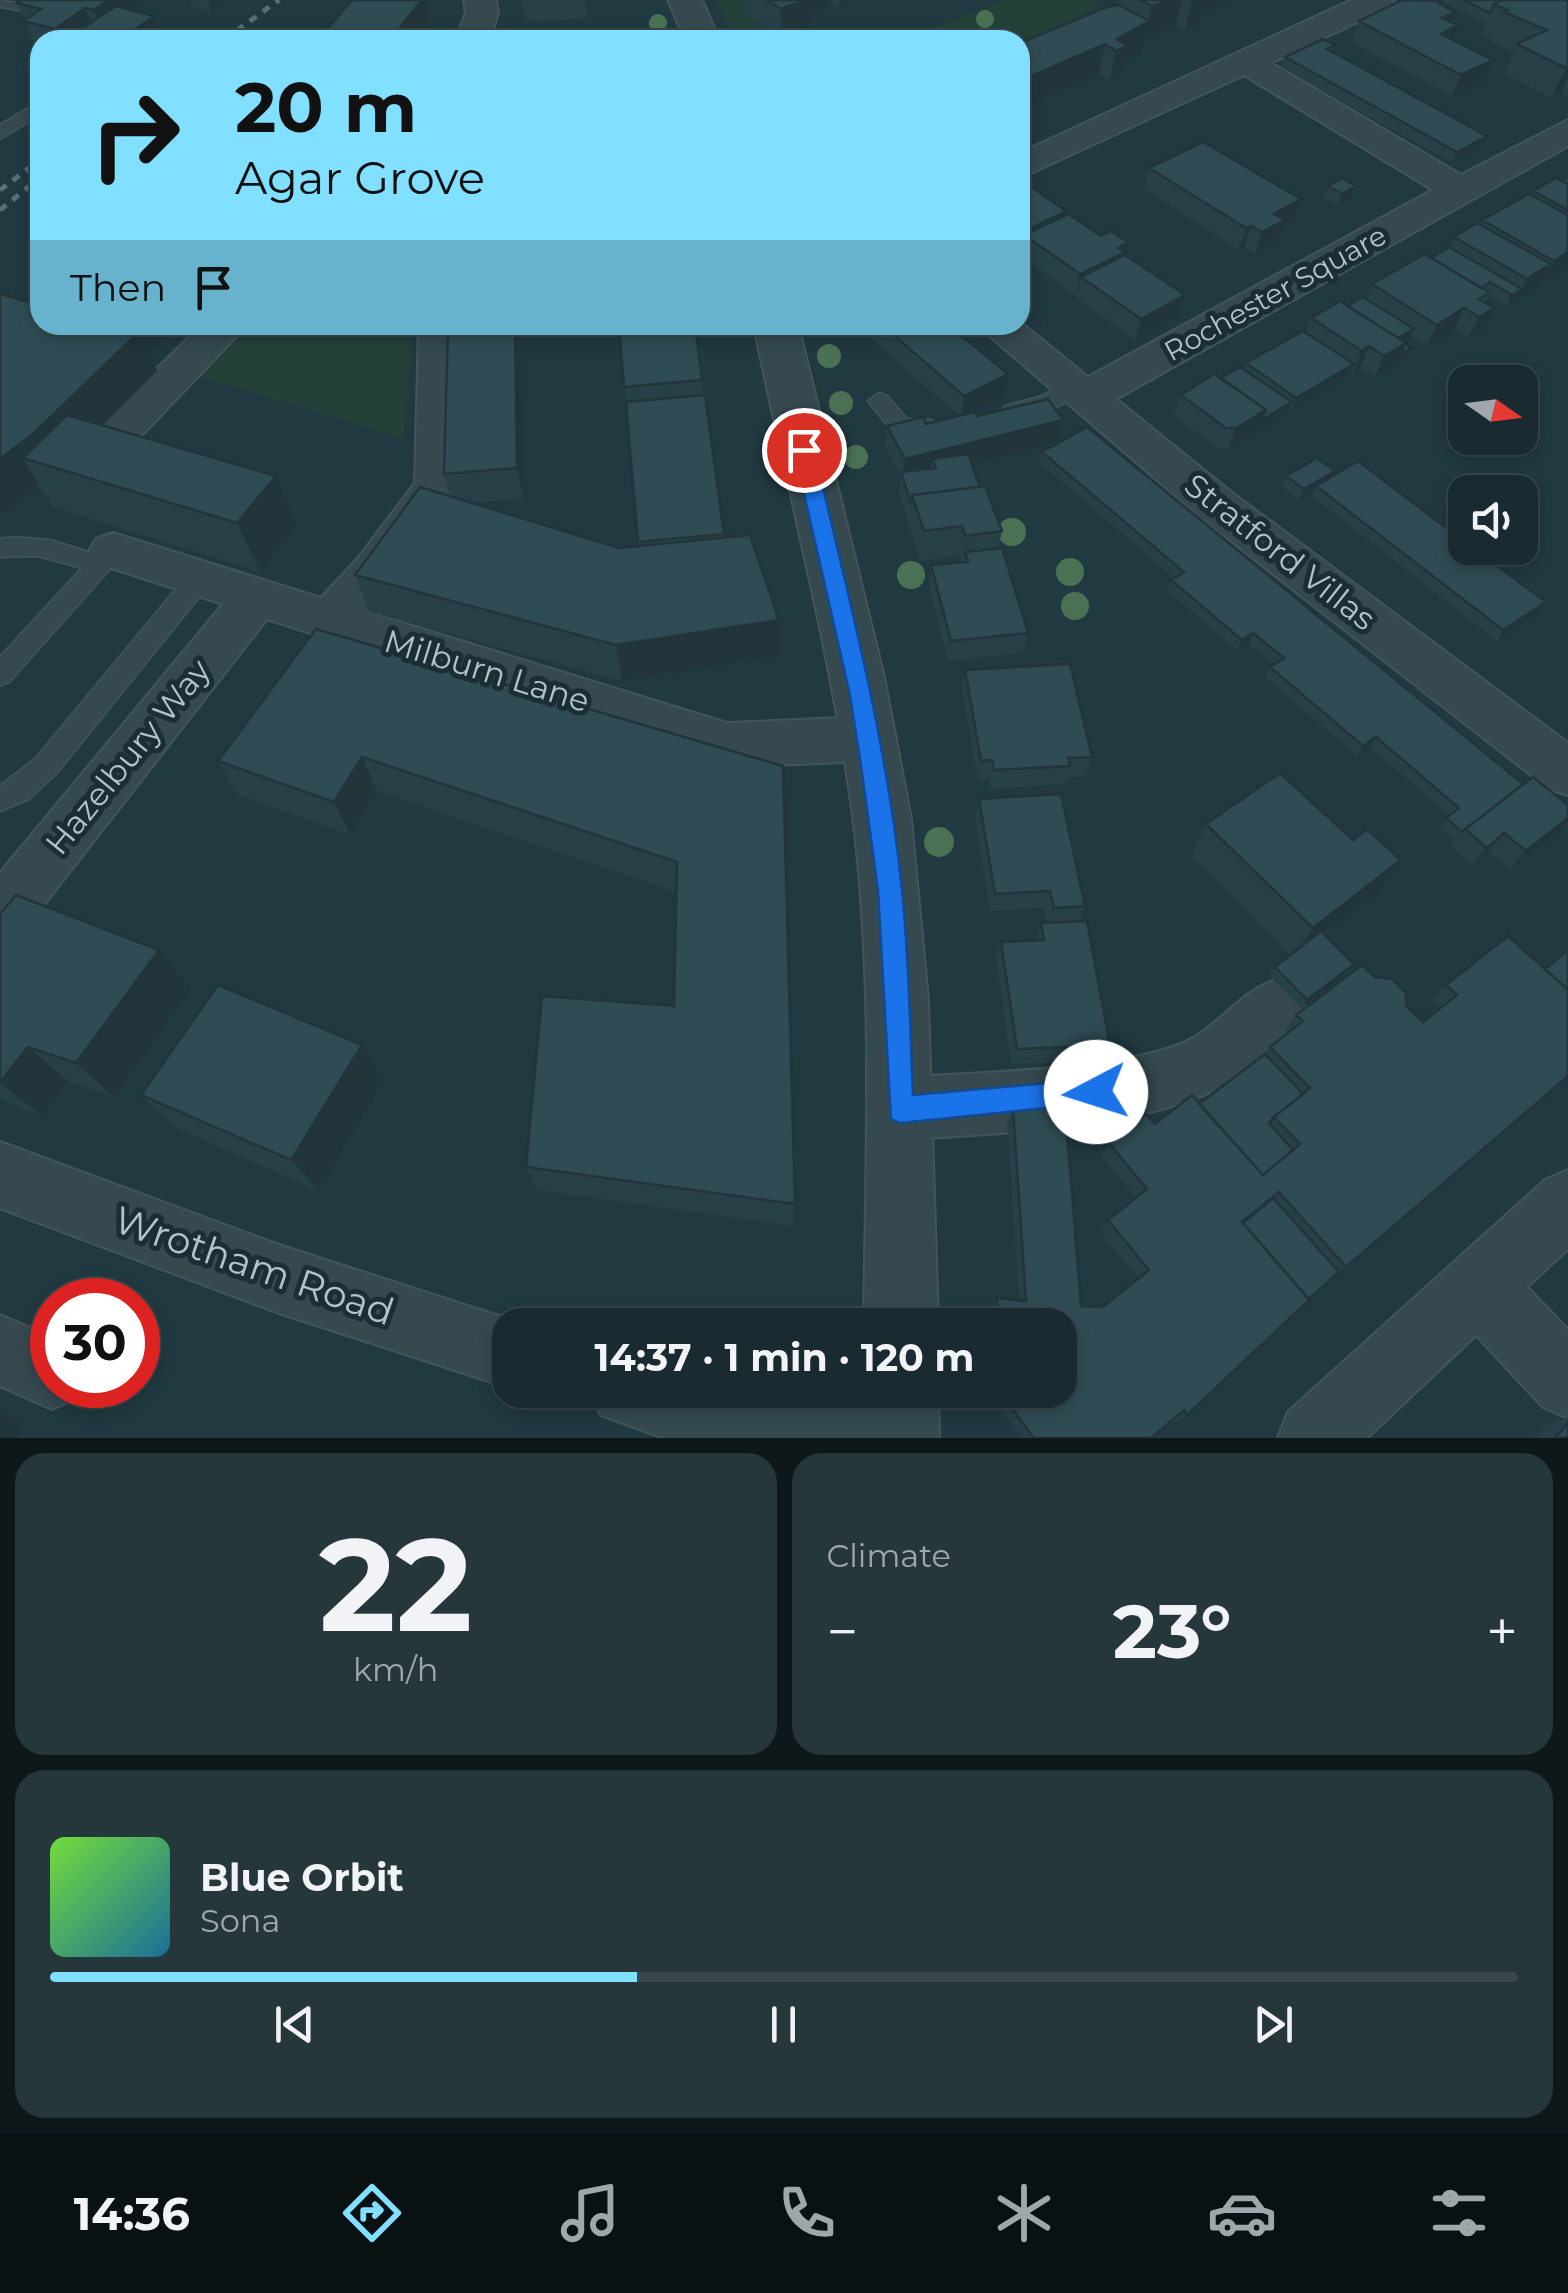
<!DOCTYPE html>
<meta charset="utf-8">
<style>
:root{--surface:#192b30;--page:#26373c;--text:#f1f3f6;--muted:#9fa7ab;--line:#37474c;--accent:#81dfff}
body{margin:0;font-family:Montserrat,sans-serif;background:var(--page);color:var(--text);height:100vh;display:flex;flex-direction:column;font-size:38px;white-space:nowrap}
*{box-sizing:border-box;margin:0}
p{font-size:32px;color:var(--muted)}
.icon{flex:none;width:55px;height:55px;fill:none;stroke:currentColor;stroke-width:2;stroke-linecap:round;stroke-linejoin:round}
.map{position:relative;height:1438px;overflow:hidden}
.sheet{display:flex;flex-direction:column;gap:15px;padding:15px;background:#0e181a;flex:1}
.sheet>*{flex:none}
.guide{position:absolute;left:30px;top:30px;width:1000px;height:305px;border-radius:30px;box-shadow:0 5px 15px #0003,0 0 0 2px var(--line);background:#81dfff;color:#111;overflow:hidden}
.needle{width:65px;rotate:104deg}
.buttons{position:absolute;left:1448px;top:365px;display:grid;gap:20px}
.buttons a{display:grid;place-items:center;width:90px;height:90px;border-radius:20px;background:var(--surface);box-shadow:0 5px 15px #0003,0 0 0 2px var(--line);font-size:50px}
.speed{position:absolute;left:30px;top:1278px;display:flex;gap:20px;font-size:50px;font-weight:700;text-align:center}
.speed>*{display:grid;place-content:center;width:130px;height:130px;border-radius:50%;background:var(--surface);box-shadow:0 5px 15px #0003,0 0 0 2px var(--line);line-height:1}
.speed .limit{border:15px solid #d22;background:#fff;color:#111}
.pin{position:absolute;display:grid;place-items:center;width:85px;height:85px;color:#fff;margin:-42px;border:5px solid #fff;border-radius:50%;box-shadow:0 2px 10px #0007}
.me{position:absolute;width:110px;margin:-55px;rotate:265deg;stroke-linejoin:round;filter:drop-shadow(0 0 8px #0008)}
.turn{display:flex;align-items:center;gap:35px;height:210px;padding:0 40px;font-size:45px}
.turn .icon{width:130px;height:130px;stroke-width:2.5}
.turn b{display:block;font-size:70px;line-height:85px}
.then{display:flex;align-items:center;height:95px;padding:0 40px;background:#0003;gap:20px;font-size:38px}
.big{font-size:75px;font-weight:700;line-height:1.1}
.sheet .widget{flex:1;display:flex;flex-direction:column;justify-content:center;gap:15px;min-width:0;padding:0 35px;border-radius:30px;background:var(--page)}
.sheet .dial{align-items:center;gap:0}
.dial b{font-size:130px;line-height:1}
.song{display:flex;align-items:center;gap:30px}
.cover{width:120px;height:120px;border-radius:15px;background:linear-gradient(135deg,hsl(100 70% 55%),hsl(200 70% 35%))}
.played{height:10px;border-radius:5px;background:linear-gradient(90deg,var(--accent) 40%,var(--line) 40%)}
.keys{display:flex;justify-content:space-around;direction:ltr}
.heat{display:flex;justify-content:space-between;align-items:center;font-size:55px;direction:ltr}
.sheet .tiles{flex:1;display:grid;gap:15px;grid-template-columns:1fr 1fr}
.widget:last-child{grid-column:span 2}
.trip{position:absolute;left:492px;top:1308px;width:585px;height:100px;border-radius:30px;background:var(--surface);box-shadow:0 5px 15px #0003,0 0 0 2px var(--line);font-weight:700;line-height:100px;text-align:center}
.dock{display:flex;height:160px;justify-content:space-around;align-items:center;background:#0a1113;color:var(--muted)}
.dock .icon{width:70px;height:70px}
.dock .active{color:var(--accent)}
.dock b{font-size:45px;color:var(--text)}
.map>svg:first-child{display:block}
.green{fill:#234039}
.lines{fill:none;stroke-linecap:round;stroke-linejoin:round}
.service-casing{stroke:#41555b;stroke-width:3}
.minor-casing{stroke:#41555b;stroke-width:4}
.tertiary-casing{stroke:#41555b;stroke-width:4}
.service{fill:#35494f;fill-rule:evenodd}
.minor{fill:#35494f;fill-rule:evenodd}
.tertiary{fill:#35494f;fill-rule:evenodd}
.rail{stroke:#576f77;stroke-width:5;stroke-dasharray:8 8;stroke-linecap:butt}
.tree{fill:#4b7154}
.wall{fill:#284148}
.shaded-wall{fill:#21353b}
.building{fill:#2f4c54;stroke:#21353b;stroke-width:2.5}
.route{fill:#1a73e8;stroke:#114b97;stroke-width:2.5}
.labels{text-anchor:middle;stroke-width:10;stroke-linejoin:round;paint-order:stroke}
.far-street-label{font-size:28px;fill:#b1c4ca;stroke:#1a2e34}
.street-label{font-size:32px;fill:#b1c4ca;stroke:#1a2e34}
.near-street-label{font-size:38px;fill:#b1c4ca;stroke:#1a2e34}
</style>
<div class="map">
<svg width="1568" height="1438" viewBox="0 0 1568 1438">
<rect width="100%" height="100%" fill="#213940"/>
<!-- green -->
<path class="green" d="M716,0h45l-15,15 36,25h-48z
M1006,0h89l7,27 -82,44v-31h-115z
M245,325h168l-9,114 -209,-64z"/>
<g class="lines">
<!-- service casing -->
<g class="service-casing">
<path id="service" d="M0,0l30,6 -8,5 -22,-4z
M40,101v14l-40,24v-14z
M1076,379l11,7c-17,21 -48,26 -74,33l-11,-8 3,-5 34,-9z
M879,393l8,3 20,23 25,1 12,8 -12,8 -39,-4 -25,-31z
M13,537l37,3 45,14 18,-12 13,9 -117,131 -9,4v-29l82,-89 -44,-12 -38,1v-18z
M199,569l13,10 -4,7 -152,188 -27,25 -29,12v-25l36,-28 154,-186z"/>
</g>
<!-- minor casing -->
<g class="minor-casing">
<path id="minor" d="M464,0h32l2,13 -8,27h-34l10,-27z
M1352,0h42l-5,7 -118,56 190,112 107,-55v26l-452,253 115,93 337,251v52l-19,-6 -350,-273 -222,-191 43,-3 68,55 345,-187 -189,-115 -224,103v-25z
M202,325h45l-131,137 -16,5 -16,-5 -6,-11 6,-11z
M419,325h42v161l-68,97 -26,29 360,111 141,-6 19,7 8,15 -8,15 -19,7 -141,6 -460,-148 -246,315 -21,8v-69l223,-269 -127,-41 -7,-12 7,-12 17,-6 208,65 38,-41 56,-74z
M1275,980l21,8 9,20c-55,126 -288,122 -405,132l-22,-9 -10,-22 10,-22 22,-9c72,-6 237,-7 295,-41 29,-18 47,-45 80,-57z
M0,1142l279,103 248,80h-17v63l-231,-75 -279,-105z
M1568,1170v79l-41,38 41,43v88l-25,-11 -67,-72 -109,103h-89l10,-26 257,-232z
M0,1315l52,22v48h31l-6,13 -25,11 -52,-23z
M590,1390c86,0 263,-14 337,16l10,26 -2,6h-271l-63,-23z"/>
</g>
<!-- tertiary casing -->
<g class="tertiary-casing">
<path id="tertiary" d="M668,0h34l17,40h-34z
M754,325h44l86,352 27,142 17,181 10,325h-74c2,-169 10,-341 -11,-509 -22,-165 -66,-327 -99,-491z
M864,1390h74l1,48h-76z"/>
</g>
<!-- service -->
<use href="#service" class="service"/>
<!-- minor -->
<use href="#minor" class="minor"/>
<!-- tertiary -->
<use href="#tertiary" class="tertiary"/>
<!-- rail -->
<path class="rail" d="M224,40l55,-40
M0,190l40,-30
M0,210l40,-32"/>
</g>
<!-- trees -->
<g class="tree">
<circle cx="985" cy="19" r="9"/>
<circle cx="658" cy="23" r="9"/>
<circle cx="829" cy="356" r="12"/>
<circle cx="841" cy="403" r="12"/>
<circle cx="856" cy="457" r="12"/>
<circle cx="1012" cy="532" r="14"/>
<circle cx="1070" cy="572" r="14"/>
<circle cx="911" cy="575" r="14"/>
<circle cx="1075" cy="606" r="14"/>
<circle cx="939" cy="842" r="15"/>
</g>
<!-- wall -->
<path class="wall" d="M22,0h125l-15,10 30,26 -5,4h-117v3l-7,-2 -16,-38z
M191,0h36l-16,12 -18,-5z
M520,0h65l2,18 -59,4z
M745,0h106l-1,4 -11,5 -8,-5 -21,8v16l-29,11 -36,-25z
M1119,0h113l-30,13 -3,13 -14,4 -9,-5 -30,11 -4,15 -17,10 -3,14 -12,6 -11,-7 -79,35 98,-104z
M1402,0h166v96l-7,-3 -10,5 -47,-24 10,-22 -23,-10 1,-3 -10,-6 4,-9 -43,-22 -1,3 13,7 -4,10 7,3 -5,15 40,20 -9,21 -32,15 -101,-54 8,-21z
M1335,45l-2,7 154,84 -5,11 -30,16 -171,-96 4,-10z
M1149,168l152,31 -7,22 -12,6 -5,15 -22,12 -11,-7 -5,3 -95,-61z
M1568,178v88l-61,40 -19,-11 -3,8 9,5 -11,21 -15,9 -14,-8 -27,16 -16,-10 -2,4 -4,3 6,5 -5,10 -31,19 -15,-9 -7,4 -2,-1 -2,4 -57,34 -2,-2 -3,6 -59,36h-9l-45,-33 7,-21 63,-26 2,-6 60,-31 5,-14 55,-20 6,-14 59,-26 18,-11 5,-10 26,-13 2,-4 49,-25 2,-4z
M1020,179l46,36 35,21 27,6 -3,13 54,61 -44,24 -58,-41v-4l-1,1 -55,-40z
M1328,186l24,11 -14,8 -14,-8z
M0,294l40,31h141l-31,30 7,16 -55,54 195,101 -37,46 -207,-65 -14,-22 -39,32z
M520,325l4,173 -53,5 148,45 19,-2 -19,-221 83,55 22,157 55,119 -157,25 -253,-69 -14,-37 95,-79 -6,-22z
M856,325h93l59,49 -3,22 -38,18 96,6 -5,22 -87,21 9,24 22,44 -4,17 30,85 -5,20 -75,8 -19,-75 2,-21 29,-2 -2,-7 -38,5 -21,-68 2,-18 -16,-28 2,-21 39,-2 33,-8z
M1042,452l481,332 45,21v15l-8,10 -50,39 -21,-18 -17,14 -21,-18 4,-6 -16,-14 11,-11 -80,-69 -13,9 -92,-79 5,-10 4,-3 -25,-21 -12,8 -70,-61 4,-10 3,-2 -135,-116z
M1335,471l-3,5 214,126 -8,10 -41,29 -185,-145 2,-5 -15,9 -17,-13 4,-11z
M316,629l467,137 11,460 -257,-36 -11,-23 148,-161 2,-114 -299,-101 -27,44 -112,-40 -20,-34z
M965,670l127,87 -6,19 -19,1 -3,7 -74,5 -2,-10 -10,1 -16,-90z
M979,799l106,107 -6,16 31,124 -8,15h-8l-4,9 -30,2v-10l-49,2 -15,-106 5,-16 35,-2 5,-17 6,-1 -3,-14 -54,3 -15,-94z
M1206,824l172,68 -55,42 31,30 -7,8 -46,36 -32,-33 6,-8 15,-12 -99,-98z
M0,914l191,75 -77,108 -45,-15 -27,34 -42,-17z
M1446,985l122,91 -229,196 -152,143 -11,8 -2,-4 -23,19h-129l-26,-35 9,-13 55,-65h-68v-17l5,-10 22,2 -12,-177 6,-14 68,197 22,1 35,-29 -38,-46 8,-12 28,-22 -35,-42 8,-13 90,-39 66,-50 5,-7 18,-14 -3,-3 11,-15 110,-9 17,16 17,-14 -9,-7z
M384,1080l-65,111 -143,-63 -35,-33z
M1568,1417v21h-34l12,-13z"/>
<!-- shaded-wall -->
<path class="shaded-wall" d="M109,0h38l-45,31 -8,-21z
M209,0h18l-16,12 -3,-11z
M422,0h5l2,29 -9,11h-30z
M794,0h37v4l-21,8v16l-29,11v-30z
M839,0h12l-1,4 -11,5z
M1170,0h12l-6,25 -30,11 -4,15 -17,10 -3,14 -12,6 7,-42 31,-17 4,-16z
M1192,0h40l-30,13 -3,13 -14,4z
M85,8l9,21 -16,11h-18l-5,-11z
M1455,12l-7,18 10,-5 -8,21 -17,8 9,-36z
M154,16l8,20 -5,4h-37z
M1105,44l-6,30 -79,35v-28z
M1493,60l-9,21 -32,15 9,-21z
M1568,67v12l-7,14 -10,5 15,-30z
M1487,136l-5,11 -30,16 5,-11z
M1356,186l-4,11 -14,8 4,-11z
M1301,199l-7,22 -12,6 -5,15 -22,12 7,-22 12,-18z
M1066,211l-4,21 -38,3 -4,18 3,-21z
M1251,226l-7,21 -5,3 7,-22z
M1128,242l-5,22 -42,13 -4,18 -1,1 4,-22z
M1568,252v14l-26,16 12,-21z
M1551,264l-11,22 -24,14 11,-21z
M1522,289l-6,11 -9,6 5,-11z
M1185,295l-6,21 -44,24 6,-21z
M1464,308l-10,22 -27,16 10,-21z
M1494,308l-11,21 -15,9 11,-21z
M133,325h48l-31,30 7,16 -99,98 -35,-11 16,27 -39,32v-58l137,-125z
M515,325h5l4,173 -7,-30z
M1414,329l-5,11 -17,10 5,-11z
M1406,343l-5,11 10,-6 -5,10 -31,19 9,-21z
M1369,346l-9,22 -7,4 9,-21z
M1354,364l-5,11 -57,34 4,-11z
M1008,374l-3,22 -44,21 3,-21z
M1292,402l-5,11 -59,36 8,-21 30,-18z
M1063,420l-5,22 -123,30 1,-4 -4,-9 -1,14 -28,7 2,-21z
M1335,471l-5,11 -14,4 -2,5 -15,9 5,-11z
M276,476l21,50 -37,46 -23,-49z
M1546,602l-8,10 -41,29 6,-11z
M779,620v36l-157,25 -6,-36z
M1253,633l-4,10 -12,8 5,-11z
M1376,737l-6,10 -13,9 6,-10z
M362,757l15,34 -27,44 -16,-33z
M1568,818v2l-8,10 -50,39 16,-18z
M1504,833l-15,18 -17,14 15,-17z
M1401,860l-23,32 -86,66 21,-30z
M159,950l32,39 -77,108 -38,-34z
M1354,964l-7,8 -46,36 6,-8z
M362,1045l22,35 -65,111 -28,-31z
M28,1047l41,35 -27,34 -42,-33z
M0,1413l23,9 -5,16h-18z"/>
<!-- building -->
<path class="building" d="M22,0h87l-15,10 -9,-2 -30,21 -32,-8 18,-12 -24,-6z
M352,0h70l-32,40h-72z
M767,0h39l-25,9z
M1140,0h30l-18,6z
M1402,0l41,1 -4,2 16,9 -13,6 16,7 -17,9 52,26 -32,15 -102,-54z
M1463,0h39l-8,4 -4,9z
M1502,0h66v67l-2,1 -49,-24 30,-14 -43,-18 4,-2 -14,-6z
M1119,5l30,16 -32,18 11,7 -12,5 -11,-7 -85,37v-38l84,-35z
M116,6l38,10 -34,24h-55z
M1323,39l12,6 -8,4 160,87 -30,16 -172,-95z
M1203,142l98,57 -27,15 11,6 -23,12 -11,-6 -5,2 -97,-60z
M1342,178l14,8 -14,8 -14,-8z
M1556,178l12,6v26l-35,-19z
M1020,179l46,32 -43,21 -3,-2z
M1529,194l39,21v37l-14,9 -72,-41z
M1068,214l33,22 10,-5 17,11 -9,6 6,4 -45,22 -56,-39z
M1477,223l74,41 -24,15 -73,-42z
M1449,247l73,42 -10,6 -22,-13 -9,6 -50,-30z
M1425,254l65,39 -11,6 15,9 -15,9 -15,-9 -27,17 -65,-41z
M1125,255l60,40 -44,24 -60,-42z
M0,294l40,11v20h73l26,7 -105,101 -34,26z
M1363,297l51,32 -16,9 -51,-32z
M1340,301l66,42 -22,13 -15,-10 -7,5 -51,-33z
M448,325h67l2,143 -73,6z
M619,325h76l7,55 -78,7z
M882,325h67l59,49 -44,22z
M1303,331l51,33 -58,34 -50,-35z
M1405,344l6,4 -10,6z
M1240,367l52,35 -30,18 4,-10 -45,-32z
M1214,374l52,36 -30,18h-10l-45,-33z
M705,395l19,139 -86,8 -12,-140z
M1048,399l15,21 -158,39 -18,-33 36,-9 3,7 49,-12 2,4z
M67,415l209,61 -39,47 -214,-65z
M1087,427l436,357 -61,48 -16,-14 13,-10 -83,-71 -13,9 -93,-79 14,-9 -31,-25 -11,7 -71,-60 13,-8 -142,-120z
M968,454l12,33 -68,8 -1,9 -10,-32 35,-4 -4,-9z
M1317,458l18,13 -31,18 -18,-13z
M1358,461l107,81v6h8l73,54 -43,28 -187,-144z
M985,486l17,45 -37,5 -3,-10 -38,5 -12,-36z
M420,487l199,61 131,-13 29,85 -163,25 -261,-70z
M1002,548l26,85 -77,8 -20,-76 37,-3 -3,-10z
M316,629l467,137 12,438 -269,-37 16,-171 132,10 3,-144 -315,-105 -28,45 -116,-41z
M1070,664l22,93 -24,1 2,8 -76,4 -2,-10 -11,1 -16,-91z
M1280,773l73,67 14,-11 34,31 -88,68 -107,-104z
M1533,777l35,28v13l-42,33 -22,-18 -17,15 -22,-19z
M1061,794l24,112 -31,2 -4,-17 -55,3 -16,-95z
M16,895l143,55 -83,113 -48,-16 -28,35v-168z
M1087,921l23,125h-14l1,9 -30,2 -1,-10 -49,2 -16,-107 43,-2 -3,-17z
M1321,931l33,33 -47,36 -32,-33z
M1508,936l60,54v86l-222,191 -67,-75 -37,30 67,78 -122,115 -3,-5 -33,28h-117l-32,-43 4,-5h54v-65h-62l-1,-27 29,3 -13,-192 52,-2 16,199 22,1 46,-37 -41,-50 39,-31 -38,-46 37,-29 9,10 37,-29 71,80 37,-31 -26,-27 36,-29 -40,-41 33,-26 -7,-6 66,-50 13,12 17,2 14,14v13l17,16 34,-27 -11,-10z
M1568,950v40l-23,-21z
M218,985l144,60 -71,115 -150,-65z
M1265,1054l38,40 -29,23 -5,6 24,27 -30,25 -64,-71z
M1273,1198l66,74 -30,27 -66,-76z
M1568,1423v15h-13z"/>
<!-- route -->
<path class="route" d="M804,443l10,7c34,145 73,290 88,440 7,67 8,137 11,205l183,-16 9,4 4,9 -4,10 -205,21 -9,-4 -13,-229 -17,-125 -11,-70 -56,-245z"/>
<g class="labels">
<!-- far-street labels -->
<g class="far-street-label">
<text transform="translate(1275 293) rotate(-29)" y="10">Rochester Square</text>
</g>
<!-- street labels -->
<g class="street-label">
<text transform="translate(1280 552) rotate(38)" y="11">Stratford Villas</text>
<text transform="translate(487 671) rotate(17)" y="11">Milburn Lane</text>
<text transform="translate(128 757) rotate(-51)" y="11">Hazelbury Way</text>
</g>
<!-- near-street labels -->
<g class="near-street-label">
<text transform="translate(254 1266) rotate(19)" y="13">Wrotham Road</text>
</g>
</g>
</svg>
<div class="buttons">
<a><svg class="needle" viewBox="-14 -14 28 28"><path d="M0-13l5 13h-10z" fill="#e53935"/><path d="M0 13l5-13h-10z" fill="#9fa7ab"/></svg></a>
<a><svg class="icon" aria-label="sound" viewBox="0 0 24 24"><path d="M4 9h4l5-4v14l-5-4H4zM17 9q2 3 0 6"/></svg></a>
</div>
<div class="speed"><div class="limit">30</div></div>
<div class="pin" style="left:804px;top:450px;background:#d93025"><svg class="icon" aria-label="arrive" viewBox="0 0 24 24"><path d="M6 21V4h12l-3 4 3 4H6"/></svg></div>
<svg class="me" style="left:1096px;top:1092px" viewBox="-20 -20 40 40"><circle r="19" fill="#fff"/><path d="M0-13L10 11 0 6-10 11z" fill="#1a73e8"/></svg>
<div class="trip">14:37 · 1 min · 120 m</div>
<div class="guide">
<div class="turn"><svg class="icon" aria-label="right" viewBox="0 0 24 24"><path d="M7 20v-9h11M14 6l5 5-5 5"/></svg><div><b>20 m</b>Agar Grove</div></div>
<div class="then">Then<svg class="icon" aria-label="arrive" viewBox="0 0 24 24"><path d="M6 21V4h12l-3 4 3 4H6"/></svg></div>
</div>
</div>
<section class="sheet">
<div class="tiles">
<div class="widget dial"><b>22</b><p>km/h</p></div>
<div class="widget"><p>Climate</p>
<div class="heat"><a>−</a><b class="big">23°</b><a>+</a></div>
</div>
<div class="widget">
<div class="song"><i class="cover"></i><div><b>Blue Orbit</b><p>Sona</p></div></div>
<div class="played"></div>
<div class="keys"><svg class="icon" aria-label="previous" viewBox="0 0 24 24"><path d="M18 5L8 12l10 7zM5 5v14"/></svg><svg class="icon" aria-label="pause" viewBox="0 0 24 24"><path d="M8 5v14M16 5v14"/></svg><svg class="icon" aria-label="next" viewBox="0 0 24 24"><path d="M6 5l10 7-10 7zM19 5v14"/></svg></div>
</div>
</div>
</section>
<nav class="dock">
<b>14:36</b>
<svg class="icon active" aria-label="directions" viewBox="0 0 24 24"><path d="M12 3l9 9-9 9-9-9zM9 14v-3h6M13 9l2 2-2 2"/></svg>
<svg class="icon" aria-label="music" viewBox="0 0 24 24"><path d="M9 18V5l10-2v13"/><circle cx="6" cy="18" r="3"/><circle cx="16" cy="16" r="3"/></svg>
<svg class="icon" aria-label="phone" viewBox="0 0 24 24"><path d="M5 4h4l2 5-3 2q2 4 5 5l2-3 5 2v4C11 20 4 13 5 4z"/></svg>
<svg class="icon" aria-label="climate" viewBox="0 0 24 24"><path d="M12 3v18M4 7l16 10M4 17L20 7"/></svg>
<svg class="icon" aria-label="car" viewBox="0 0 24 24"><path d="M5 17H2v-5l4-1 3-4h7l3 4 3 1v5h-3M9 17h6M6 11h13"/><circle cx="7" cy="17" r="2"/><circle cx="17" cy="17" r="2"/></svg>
<svg class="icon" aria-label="filters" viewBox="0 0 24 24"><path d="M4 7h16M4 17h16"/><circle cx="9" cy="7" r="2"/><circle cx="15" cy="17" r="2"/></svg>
</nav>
